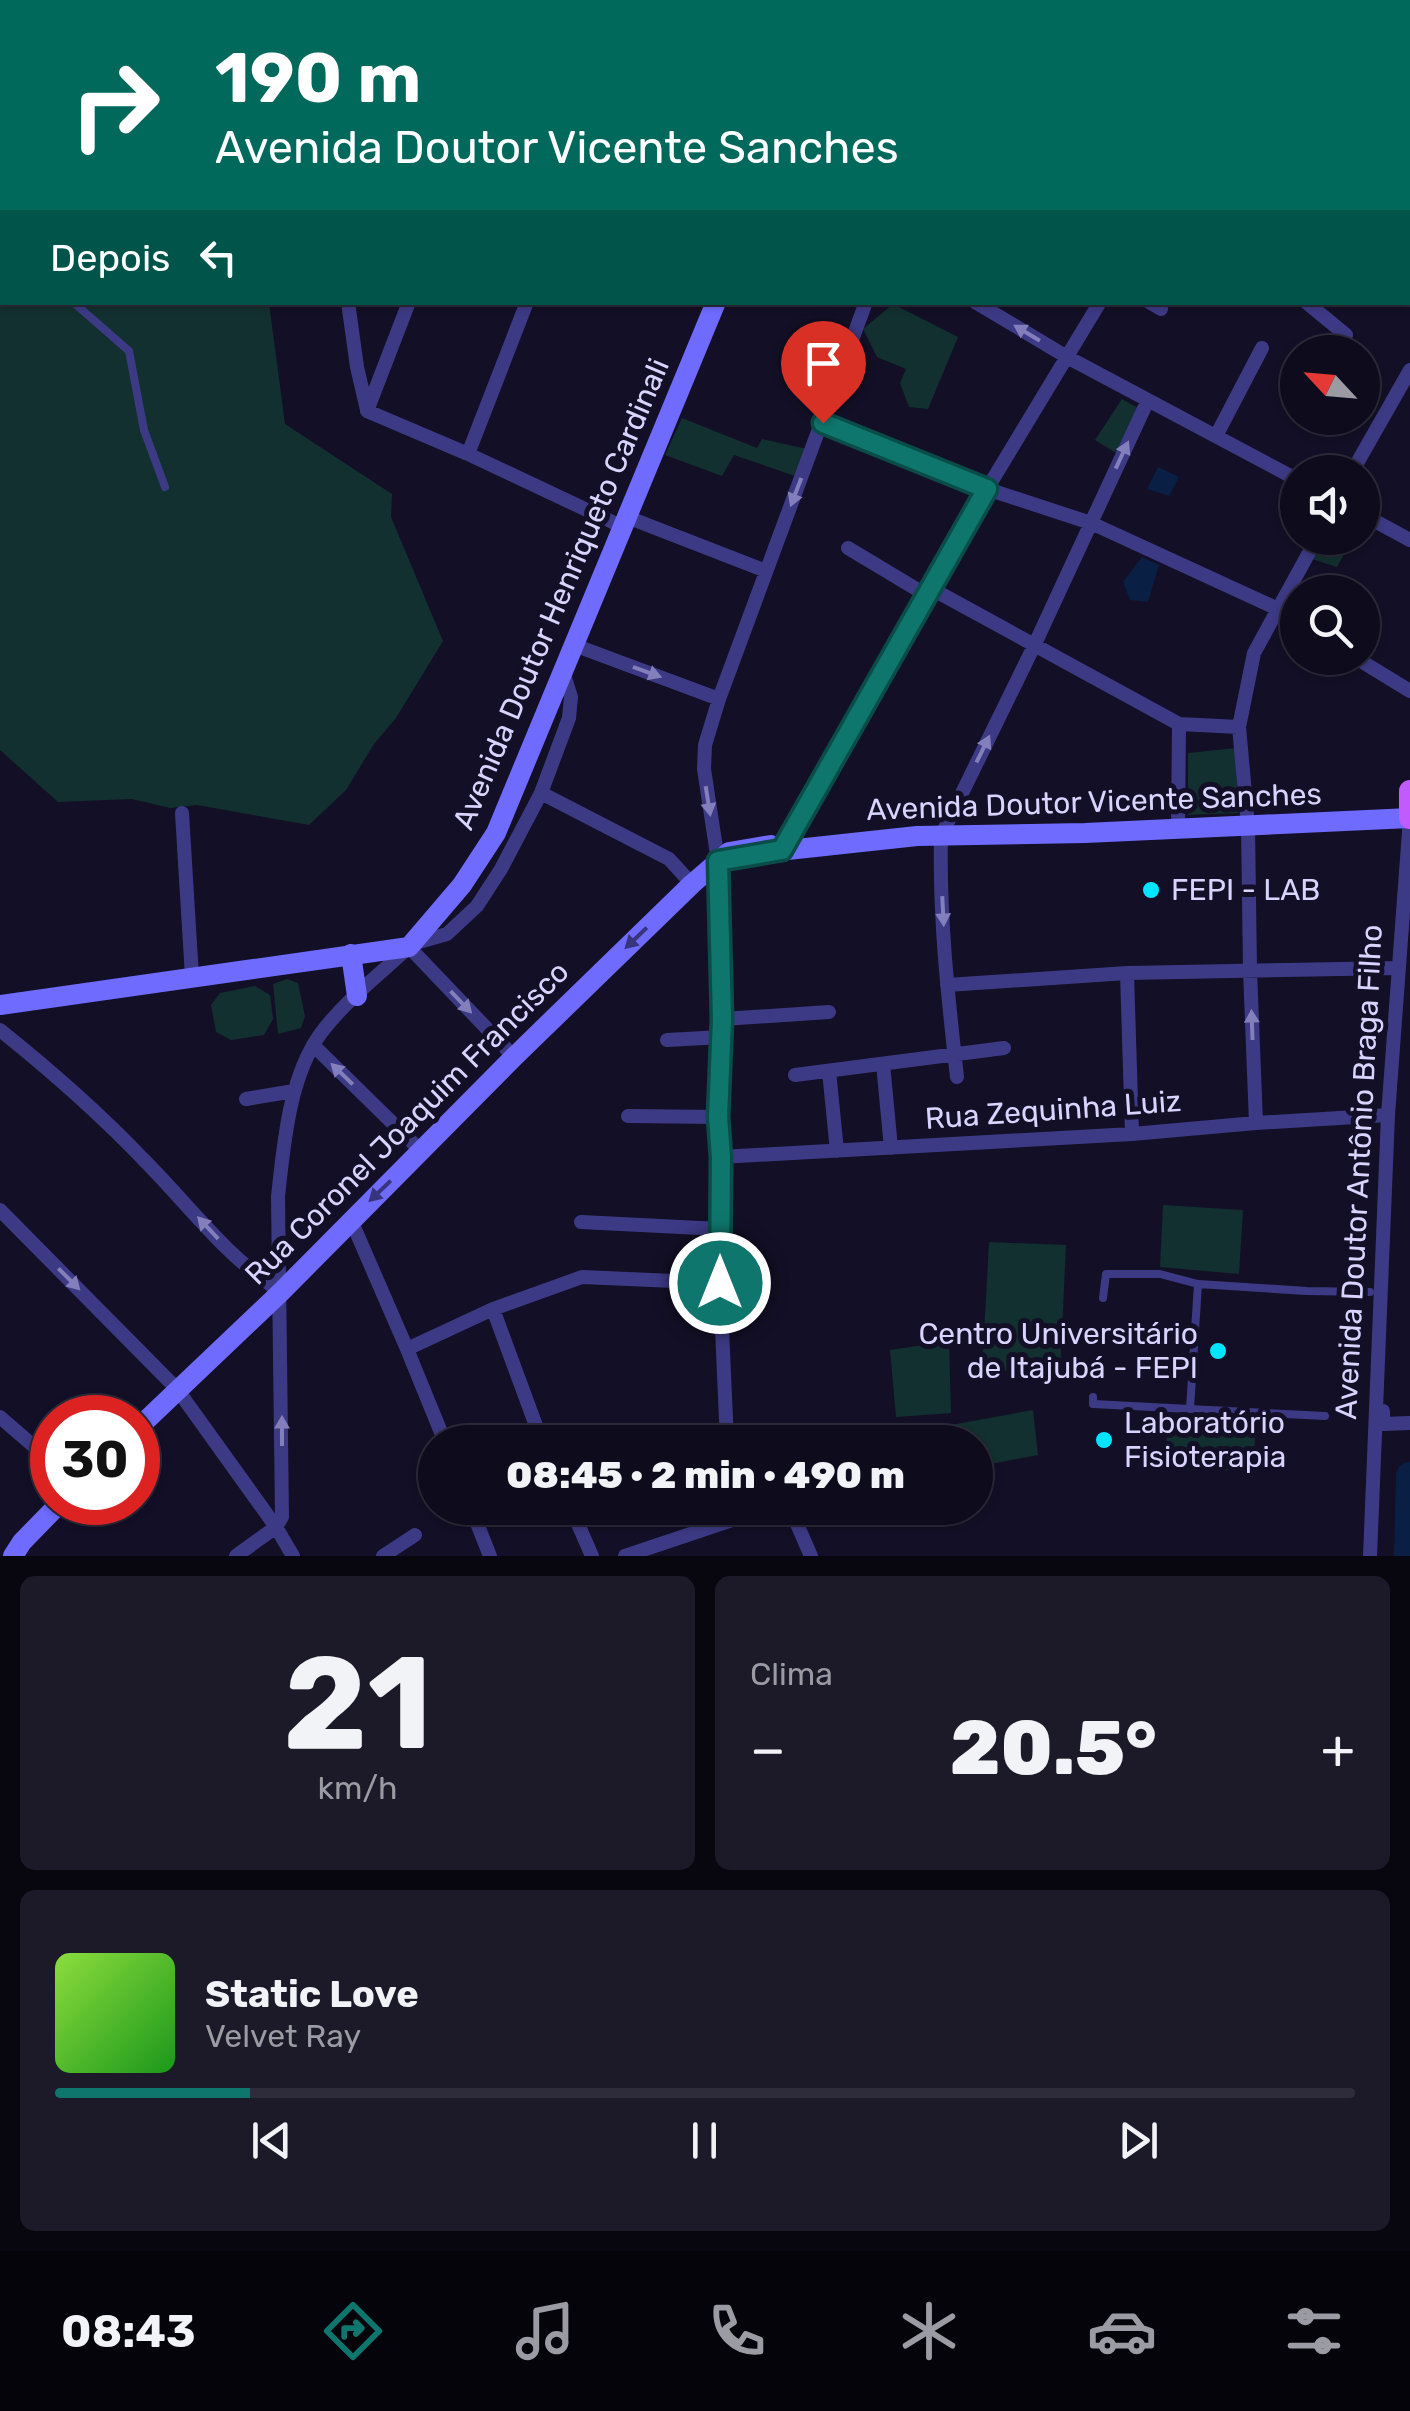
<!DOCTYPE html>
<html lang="pt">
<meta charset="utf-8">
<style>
body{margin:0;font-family:Rubik,sans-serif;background:#1c1929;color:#f1f3f6;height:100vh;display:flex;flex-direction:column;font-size:38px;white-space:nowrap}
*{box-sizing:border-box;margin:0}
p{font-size:32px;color:#9b9ba3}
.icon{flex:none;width:55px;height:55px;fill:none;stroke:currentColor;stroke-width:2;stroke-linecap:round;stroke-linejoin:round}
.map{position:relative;height:1556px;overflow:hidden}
.sheet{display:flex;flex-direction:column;gap:20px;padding:20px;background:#08060f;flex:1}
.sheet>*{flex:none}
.hud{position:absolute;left:0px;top:0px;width:1410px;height:305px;box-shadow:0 2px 8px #0004,0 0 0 2px #2e2b3b;background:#00695c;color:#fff;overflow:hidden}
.needle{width:65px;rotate:296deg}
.controls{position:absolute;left:1280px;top:335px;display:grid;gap:20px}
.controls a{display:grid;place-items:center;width:100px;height:100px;border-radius:50%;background:#0e0b1c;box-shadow:0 2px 8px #0004,0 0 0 2px #2e2b3b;font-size:50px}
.speed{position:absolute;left:30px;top:1395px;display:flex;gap:20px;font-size:50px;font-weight:700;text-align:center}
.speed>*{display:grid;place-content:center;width:130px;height:130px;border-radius:50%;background:#0e0b1c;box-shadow:0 2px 8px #0004,0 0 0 2px #2e2b3b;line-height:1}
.speed .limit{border:15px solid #d22;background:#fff;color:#111}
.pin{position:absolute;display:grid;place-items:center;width:85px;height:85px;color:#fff;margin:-102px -42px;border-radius:50% 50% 50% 0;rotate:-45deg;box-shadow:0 0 10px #0007}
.pin .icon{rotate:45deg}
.me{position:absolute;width:110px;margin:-55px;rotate:0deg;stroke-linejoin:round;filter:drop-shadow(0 0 8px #0008)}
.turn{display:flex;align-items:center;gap:35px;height:210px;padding:0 50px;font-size:45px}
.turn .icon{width:130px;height:130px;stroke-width:2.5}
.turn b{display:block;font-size:70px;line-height:85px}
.then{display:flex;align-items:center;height:95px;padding:0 50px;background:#0003;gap:20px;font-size:38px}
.big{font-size:75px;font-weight:800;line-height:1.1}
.sheet .tile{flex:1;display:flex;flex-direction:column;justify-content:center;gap:15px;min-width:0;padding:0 35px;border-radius:15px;background:#1c1929}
.sheet .dial{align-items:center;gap:0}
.dial b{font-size:130px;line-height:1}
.song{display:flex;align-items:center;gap:30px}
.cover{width:120px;height:120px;border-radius:15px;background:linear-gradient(135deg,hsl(90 70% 55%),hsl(120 70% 35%))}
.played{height:10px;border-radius:5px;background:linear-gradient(90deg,#0f766e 15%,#2e2b3b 15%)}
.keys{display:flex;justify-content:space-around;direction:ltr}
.heat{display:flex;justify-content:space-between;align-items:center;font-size:55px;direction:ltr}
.sheet .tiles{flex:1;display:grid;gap:20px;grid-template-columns:1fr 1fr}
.tile:last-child{grid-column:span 2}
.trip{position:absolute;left:418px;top:1425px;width:575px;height:100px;border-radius:50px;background:#0e0b1c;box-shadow:0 2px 8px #0004,0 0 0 2px #2e2b3b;font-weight:800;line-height:100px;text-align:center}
.tabs{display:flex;height:160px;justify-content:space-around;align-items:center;background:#06040b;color:#9b9ba3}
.tabs .icon{width:70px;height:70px}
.tabs .selected{color:#0f766e}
.tabs b{font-size:45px;color:#f1f3f6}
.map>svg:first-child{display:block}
.green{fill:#12302f}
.water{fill:#0a1f44}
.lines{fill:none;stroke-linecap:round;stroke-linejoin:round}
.river{stroke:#0a1f44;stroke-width:28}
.service{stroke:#3d3a85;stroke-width:8}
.minor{stroke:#3d3a85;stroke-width:14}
.secondary{stroke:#6f6bff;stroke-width:20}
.primary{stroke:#c25bff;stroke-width:22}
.oneway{fill:#837fbc}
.oneway2{fill:#38347d}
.route-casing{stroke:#0a4d48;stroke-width:25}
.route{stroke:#0f766e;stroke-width:18}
.poi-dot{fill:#00e5ff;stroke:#130f26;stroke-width:4}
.labels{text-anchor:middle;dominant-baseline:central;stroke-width:10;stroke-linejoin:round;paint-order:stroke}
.street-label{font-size:30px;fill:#d9d4ff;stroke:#130f26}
.poi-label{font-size:30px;fill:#d9d4ff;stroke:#130f26;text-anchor:start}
</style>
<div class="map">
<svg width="1410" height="1556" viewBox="0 0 1410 1556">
<rect width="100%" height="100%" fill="#130f26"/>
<!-- green -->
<path class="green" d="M103,0h231l-1,2h-228z
M0,167l2,2v133l267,1 16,121 107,70 -1,23 52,124 -47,77 -22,26 -28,46 -37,35 -112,-20 -27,3 -38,-9 -74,3 -58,-52z
M893,304l65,33 -30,72 -19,-2 -9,-24 6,-14 -29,-12 -14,-28z
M1122,399l16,9 -22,45 -21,-13z
M682,418l75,30 5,-9 45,10 -12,27 -61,-21 -12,21 -57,-21z
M1324,538h29l-16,29 -25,-8z
M1236,748l2,65 -50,2v-62z
M287,979l11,4 7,33 -4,12 -23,6 -5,-50z
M255,986l15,9 3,24 -9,16 -33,5 -15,-8 -5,-27 9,-12z
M1163,1205l80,5 -4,64 -79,-7z
M989,1242l77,3 -6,129 -78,-4z
M949,1341l2,72 -55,4 -6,-67z
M1033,1410l5,45 -63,12v-25h-19l-5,-17z
M1167,1419l89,3 -3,49 -87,-2z"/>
<!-- water -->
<path class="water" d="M1158,467l21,10 -10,19 -22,-7z
M1142,557l17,8 -11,37 -18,-2 -7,-18z"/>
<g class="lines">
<!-- river -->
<path class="river" d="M1408,1556l2,-80"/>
<!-- service -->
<path class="service" d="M0,234l2,1
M73,302l56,49 15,79 21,57
M1103,1298l3,-24h54l38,10 109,7 63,1
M1093,1397v7l232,12
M1190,1409l8,-125"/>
<!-- minor -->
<path class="minor" d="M416,0l4,2
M909,0l4,2
M1175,0l4,2
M1365,0l3,2
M546,2l1,-2
M671,2l1,-2
M1036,2l2,-2
M1408,42l2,3
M1408,87l2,-3
M1408,231l2,3
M348,302l9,65 10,43
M975,302l92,55 231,123
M1149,302l12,7
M1306,302l40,33
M367,411l101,43 155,73
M367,411l42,-109
M823,423l164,66 104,34 187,86 20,12
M1216,436l46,-88
M468,454l59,-152
M1352,472l58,-102
M1362,514l48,26
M627,517l139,54
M848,548l80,48
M932,589l247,135 60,3
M574,645l145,54
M1356,658l54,33
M541,793l128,66 23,25
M182,813l10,164
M1178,828l1,-104
M782,850l205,-361 113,-187
M412,944l35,-10 30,-28 24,-37 40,-76 28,-75 2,-21 -8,-25
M1127,973l5,161
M947,985l180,-12 272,-5
M723,1019l106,-7
M0,1030c50,40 99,83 143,129 46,46 82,97 138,133
M667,1040l55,-3
M313,1045l108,106
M883,1064l8,84
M829,1071l8,80
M795,1075l209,-27
M957,1077c-9,-80 -18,-161 -16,-241l93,-190 114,-246
M246,1099l48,-8
M628,1116l90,1
M1256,1123l-6,-153 -2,-144 -9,-99 15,-74 63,-115
M721,1157l411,-23 124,-11 132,-8
M0,1210l177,179 99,138 17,29
M351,1220l56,129 38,93
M581,1222l139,7
M493,1309l49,133
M407,1349l86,-40 89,-32 138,6
M1383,1411v13l27,-1
M0,1417l52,45
M727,1442l-7,-159 1,-126 -3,-40 5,-98 -5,-158 -14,-92 1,-24 14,-46 147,-397
M471,1508l19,48
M571,1508l21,48
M790,1508l21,48
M236,1556l40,-29 6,-10 -4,-321c6,-53 11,-119 43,-163 24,-32 59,-59 88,-86l105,110
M383,1556l32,-21
M625,1556l143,-48
M1370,1556l18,-441 22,-297"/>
<!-- secondary -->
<path class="secondary" d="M837,2l1,-2
M769,852l148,-16 168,-3 325,-15
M351,954l6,42
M0,1005l409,-58 53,-62 34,-52 220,-531
M138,1428l143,-136 233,-235 178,-173 37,-32 42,-7 11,5
M13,1556l9,-14 39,-40"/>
<!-- primary -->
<path class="primary" d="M1410,791v27"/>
</g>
<!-- one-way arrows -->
<defs><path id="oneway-solid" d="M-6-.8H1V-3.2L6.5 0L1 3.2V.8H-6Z" transform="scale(2.5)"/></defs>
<g class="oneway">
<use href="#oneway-solid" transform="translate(1027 333) rotate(-149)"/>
<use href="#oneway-solid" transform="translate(1122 455) rotate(-65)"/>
<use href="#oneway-solid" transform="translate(796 492) rotate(111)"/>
<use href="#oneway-solid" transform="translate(647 672) rotate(20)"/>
<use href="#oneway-solid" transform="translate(983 749) rotate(-64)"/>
<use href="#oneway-solid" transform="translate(708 801) rotate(81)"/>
<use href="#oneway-solid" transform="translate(943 911) rotate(87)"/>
<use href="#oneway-solid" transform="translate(461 1002) rotate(46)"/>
<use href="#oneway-solid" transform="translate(1252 1025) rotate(-92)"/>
<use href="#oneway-solid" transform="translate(342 1074) rotate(-136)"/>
<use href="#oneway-solid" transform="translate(208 1228) rotate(-133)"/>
<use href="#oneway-solid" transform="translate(69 1279) rotate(45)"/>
<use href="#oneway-solid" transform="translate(282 1431) rotate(-90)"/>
</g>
<g class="oneway2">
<use href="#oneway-solid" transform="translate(636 938) rotate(136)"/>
<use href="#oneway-solid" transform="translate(380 1191) rotate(136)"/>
</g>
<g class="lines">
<defs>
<path id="route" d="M720,1283l1,-126 -3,-40 4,-98 -4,-158 64,-11 205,-361 -164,-66"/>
</defs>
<!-- route casing -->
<use href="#route" class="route-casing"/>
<!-- route -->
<use href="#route" class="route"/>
</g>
<!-- markers -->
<g class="poi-dot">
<circle cx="1151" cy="890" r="10"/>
<circle cx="1218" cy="1351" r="10"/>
<circle cx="1104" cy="1440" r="10"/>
</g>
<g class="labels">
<!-- street labels -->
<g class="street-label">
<text transform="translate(561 594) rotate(-67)">Avenida Doutor Henriqueto Cardinali</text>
<text transform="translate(1094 802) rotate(-2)">Avenida Doutor Vicente Sanches</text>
<text transform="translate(1053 1110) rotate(-4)">Rua Zequinha Luiz</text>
<text transform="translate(407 1123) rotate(-45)">Rua Coronel Joaquim Francisco</text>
<text transform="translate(1359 1172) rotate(-87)">Avenida Doutor Antônio Braga Filho</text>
</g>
<!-- poi labels -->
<g class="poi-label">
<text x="1171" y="890">FEPI - LAB</text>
<text x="1198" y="1334" text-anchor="end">Centro Universitário<tspan x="1198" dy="34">de Itajubá - FEPI</tspan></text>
<text x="1124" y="1423">Laboratório<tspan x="1124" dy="34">Fisioterapia</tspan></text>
</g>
</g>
</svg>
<div class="controls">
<a><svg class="needle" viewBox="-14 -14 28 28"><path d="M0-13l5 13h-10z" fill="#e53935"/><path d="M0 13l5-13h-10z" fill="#9b9ba3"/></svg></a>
<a><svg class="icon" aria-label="sound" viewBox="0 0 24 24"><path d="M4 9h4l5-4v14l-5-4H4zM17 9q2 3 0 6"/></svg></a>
<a><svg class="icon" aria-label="search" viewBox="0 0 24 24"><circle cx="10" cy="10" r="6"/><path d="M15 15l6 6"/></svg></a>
</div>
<div class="speed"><div class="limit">30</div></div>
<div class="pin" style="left:823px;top:423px;background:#d93025"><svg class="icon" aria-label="arrive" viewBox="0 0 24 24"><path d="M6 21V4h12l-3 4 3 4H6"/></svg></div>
<svg class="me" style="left:720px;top:1283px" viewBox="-20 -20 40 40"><circle r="17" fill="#0f766e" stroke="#fff" stroke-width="3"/><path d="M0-11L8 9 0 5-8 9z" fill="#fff"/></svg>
<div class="trip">08:45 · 2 min · 490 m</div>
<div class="hud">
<div class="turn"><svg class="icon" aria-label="right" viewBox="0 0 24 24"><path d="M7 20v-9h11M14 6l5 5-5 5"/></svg><div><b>190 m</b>Avenida Doutor Vicente Sanches</div></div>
<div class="then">Depois<svg class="icon" aria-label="left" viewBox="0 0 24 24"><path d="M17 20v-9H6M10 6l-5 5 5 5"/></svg></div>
</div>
</div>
<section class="sheet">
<div class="tiles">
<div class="tile dial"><b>21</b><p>km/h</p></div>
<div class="tile"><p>Clima</p>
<div class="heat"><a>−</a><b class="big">20.5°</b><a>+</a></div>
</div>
<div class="tile">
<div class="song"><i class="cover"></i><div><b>Static Love</b><p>Velvet Ray</p></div></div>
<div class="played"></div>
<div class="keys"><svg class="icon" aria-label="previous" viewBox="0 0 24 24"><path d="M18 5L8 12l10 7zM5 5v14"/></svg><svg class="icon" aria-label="pause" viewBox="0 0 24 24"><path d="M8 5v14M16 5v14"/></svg><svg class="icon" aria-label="next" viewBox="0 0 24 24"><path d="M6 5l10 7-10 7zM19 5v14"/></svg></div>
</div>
</div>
</section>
<nav class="tabs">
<b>08:43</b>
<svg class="icon selected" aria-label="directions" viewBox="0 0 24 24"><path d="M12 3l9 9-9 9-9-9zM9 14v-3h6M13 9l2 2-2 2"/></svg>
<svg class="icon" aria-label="music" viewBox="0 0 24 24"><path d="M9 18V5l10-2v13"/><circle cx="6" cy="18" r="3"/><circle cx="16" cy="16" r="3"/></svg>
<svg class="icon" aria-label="phone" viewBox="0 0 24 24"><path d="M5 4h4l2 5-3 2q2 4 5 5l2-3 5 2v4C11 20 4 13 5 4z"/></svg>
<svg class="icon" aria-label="climate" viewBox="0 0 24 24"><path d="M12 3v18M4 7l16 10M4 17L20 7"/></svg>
<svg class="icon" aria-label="car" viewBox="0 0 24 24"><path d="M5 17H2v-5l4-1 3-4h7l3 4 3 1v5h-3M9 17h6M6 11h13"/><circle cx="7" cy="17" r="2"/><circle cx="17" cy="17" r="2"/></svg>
<svg class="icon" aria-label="filters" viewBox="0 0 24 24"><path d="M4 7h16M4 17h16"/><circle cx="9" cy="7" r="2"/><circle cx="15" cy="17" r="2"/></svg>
</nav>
